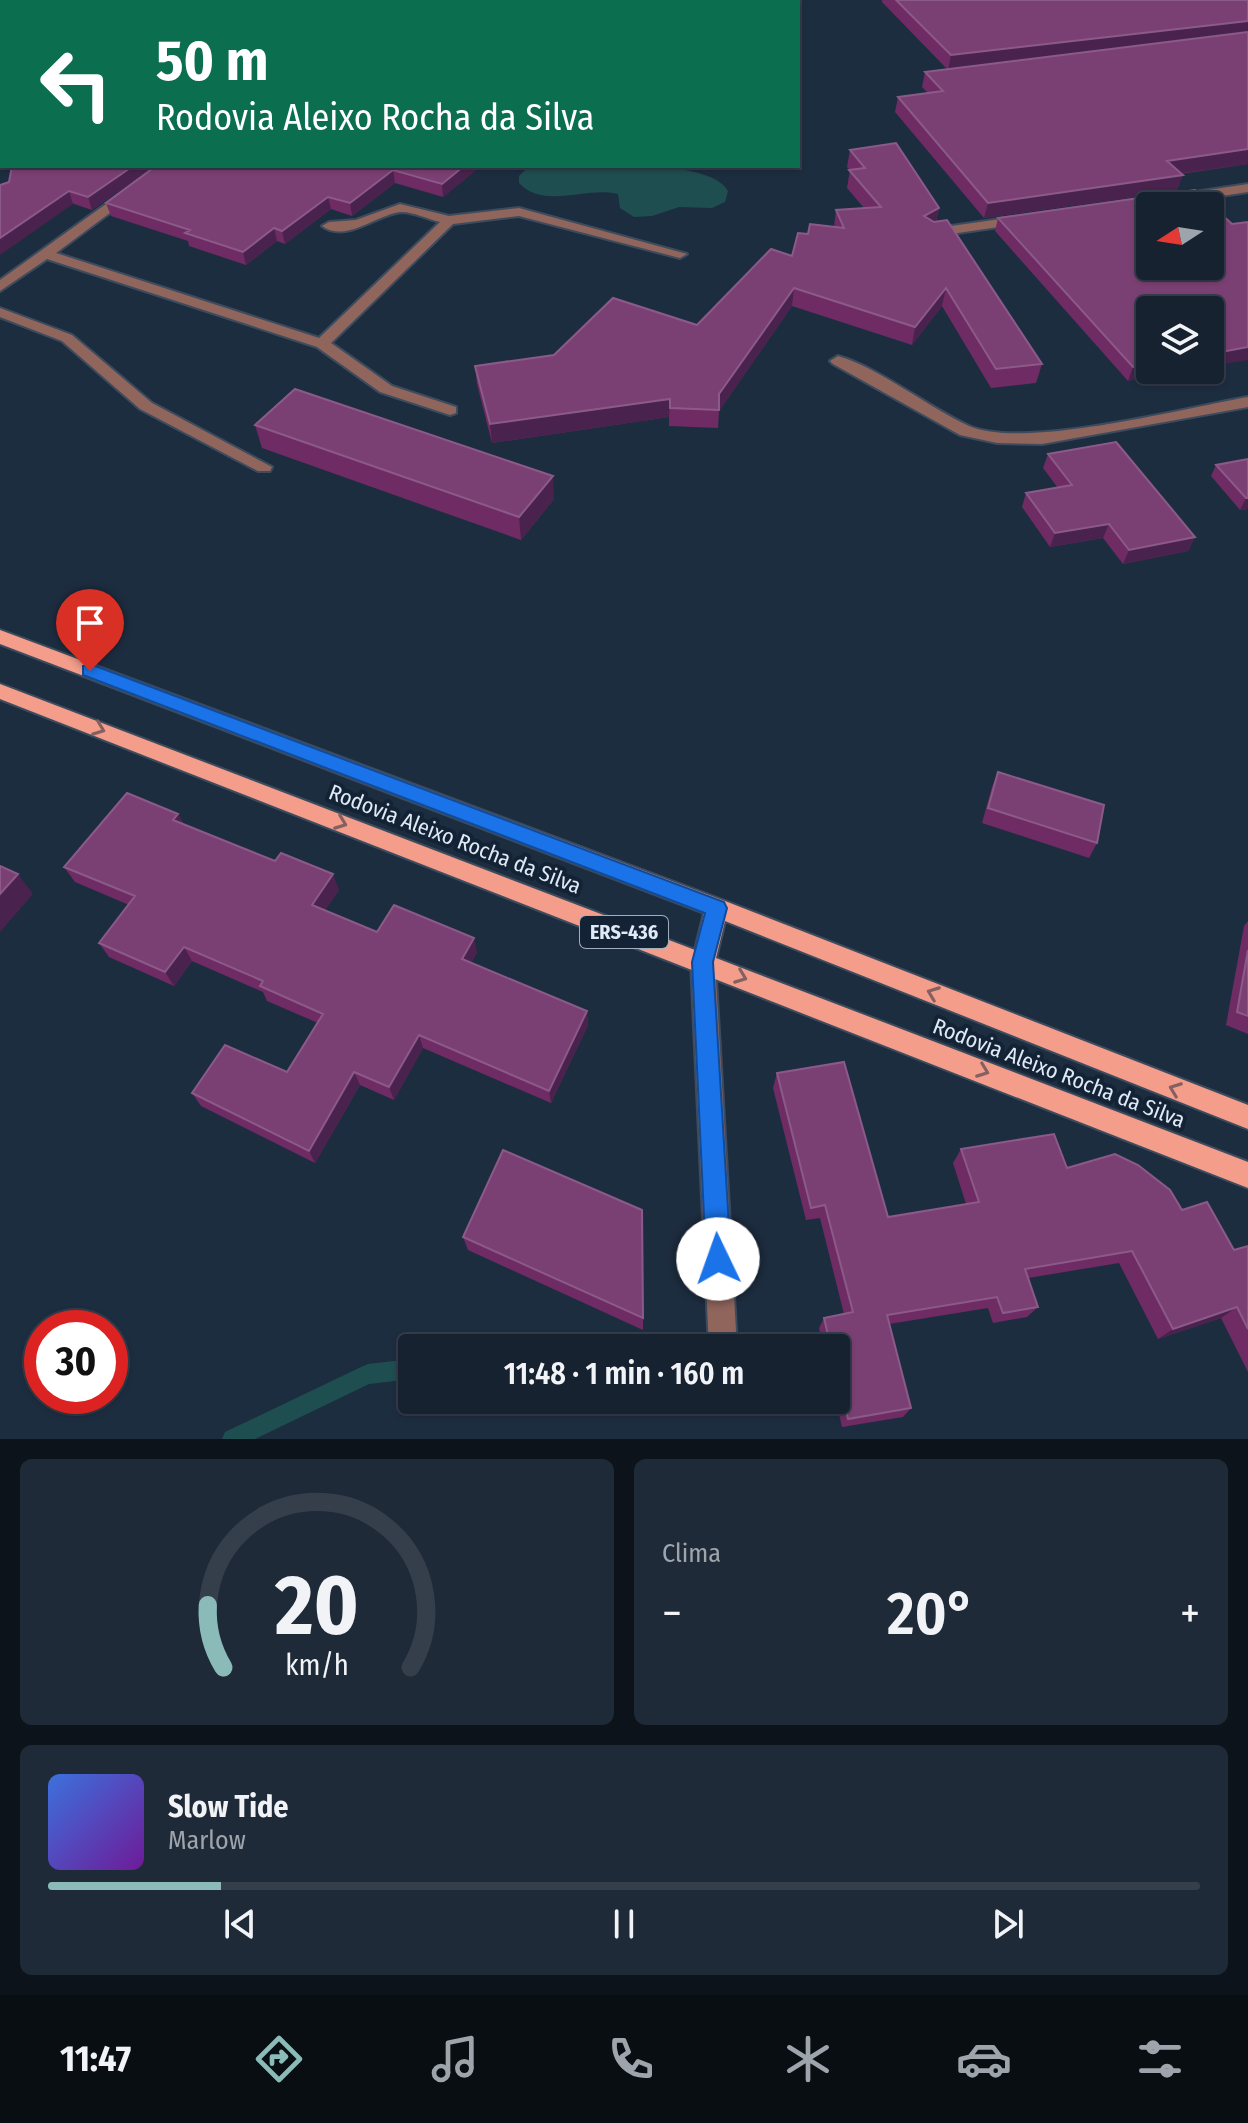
<!DOCTYPE html>
<html lang="pt">
<meta charset="utf-8">
<style>
body{margin:0;font-family:"Fira Sans Condensed",sans-serif;background:#1f2a38;color:#f1f3f6;height:100vh;display:flex;flex-direction:column;font-size:30px;white-space:nowrap}
*{box-sizing:border-box;margin:0}
p{font-size:26px;color:#9ea4ab}
.icon{flex:none;width:44px;height:44px;fill:none;stroke:currentColor;stroke-width:2;stroke-linecap:round;stroke-linejoin:round}
.map{position:relative;height:1439px;overflow:hidden}
.side{display:flex;flex-direction:column;gap:20px;padding:20px;background:#0c131a;flex:1}
.side>*{flex:none}
.guide{position:absolute;left:0px;top:0px;width:800px;height:168px;box-shadow:0 2px 6px #0004,0 0 0 2px #353f4c;background:#0b6e4f;color:#fff;overflow:hidden}
.needle{width:52px;rotate:258deg}
.buttons{position:absolute;left:1136px;top:192px;display:grid;gap:16px}
.buttons a{display:grid;place-items:center;width:88px;height:88px;border-radius:8px;background:#162230;box-shadow:0 2px 6px #0004,0 0 0 2px #353f4c;font-size:40px}
.speed{position:absolute;left:24px;top:1310px;display:flex;gap:16px;font-size:40px;font-weight:700;text-align:center}
.speed>*{display:grid;place-content:center;width:104px;height:104px;border-radius:50%;background:#162230;box-shadow:0 2px 6px #0004,0 0 0 2px #353f4c;line-height:1}
.speed .limit{border:12px solid #d22;background:#fff;color:#111}
.pin{position:absolute;display:grid;place-items:center;width:68px;height:68px;color:#fff;margin:-82px -34px;border-radius:50% 50% 50% 0;rotate:-45deg;box-shadow:0 0 8px #0007}
.pin .icon{rotate:45deg}
.me{position:absolute;width:88px;margin:-44px;rotate:357deg;stroke-linejoin:round;filter:drop-shadow(0 0 6px #0008)}
.turn{display:flex;align-items:center;gap:28px;height:168px;padding:0 24px;font-size:36px}
.turn .icon{width:104px;height:104px;stroke-width:2.5}
.turn b{display:block;font-size:56px;line-height:68px}
.big{font-size:60px;font-weight:600;line-height:1.1}
.side .card{flex:1;display:flex;flex-direction:column;justify-content:center;gap:12px;min-width:0;padding:0 28px;border-radius:12px;background:#1f2a38}
.side .dial{align-items:center;gap:0}
.dial svg{height:208px;overflow:visible;fill:none;stroke:#353f4c;stroke-width:7;stroke-linecap:round;text-anchor:middle}
.dial text{fill:#f1f3f6;stroke:none}
.song{display:flex;align-items:center;gap:24px}
.cover{width:96px;height:96px;border-radius:12px;background:linear-gradient(135deg,hsl(220 70% 55%),hsl(280 70% 35%))}
.played{height:8px;border-radius:4px;background:linear-gradient(90deg,#8bbbb9 15%,#353f4c 15%)}
.keys{display:flex;justify-content:space-around;direction:ltr}
.heat{display:flex;justify-content:space-between;align-items:center;font-size:44px;direction:ltr}
.side .tiles{flex:1;display:grid;gap:20px;grid-template-columns:1fr 1fr}
.card:last-child{grid-column:span 2}
.trip{position:absolute;left:398px;top:1334px;width:452px;height:80px;border-radius:8px;background:#162230;box-shadow:0 2px 6px #0004,0 0 0 2px #353f4c;font-weight:600;line-height:80px;text-align:center}
.menu{display:flex;height:128px;justify-content:space-around;align-items:center;background:#090e13;color:#9ea4ab}
.menu .icon{width:56px;height:56px}
.menu .on{color:#8bbbb9}
.menu b{font-size:36px;color:#f1f3f6}
.map>svg:first-child{display:block}
.water{fill:#1f4e50}
.lines{fill:none;stroke-linecap:round;stroke-linejoin:round}
.stream{fill:#1f4e50;fill-rule:evenodd}
.minor-casing{stroke:#3c4b5d;stroke-width:4}
.major-casing{stroke:#3c4b5d;stroke-width:4}
.minor{fill:#90655c;fill-rule:evenodd}
.major{fill:#f49d8b;fill-rule:evenodd}
.wall{fill:#6f2b63}
.shaded-wall{fill:#49234e}
.building{fill:#7b4073;stroke:#8b5a88;stroke-width:2;fill-rule:evenodd}
.oneway{stroke:#846060}
.route{fill:#1a73e8;stroke:#114b97;stroke-width:2}
.labels{text-anchor:middle;dominant-baseline:central;stroke-width:8;stroke-linejoin:round;paint-order:stroke}
.shield{fill:#132335;stroke:#a2aebd;stroke-width:2}
.shield-label{font-size:20px;font-weight:bold;fill:#e0eaf7}
.street-label{font-size:22px;fill:#e0eaf7;stroke:#132335}
</style>
<div class="map">
<svg width="1248" height="1439" viewBox="0 0 1248 1439">
<rect width="100%" height="100%" fill="#1d2d40"/>
<!-- water -->
<path class="water" d="M529,166c39,0 180,-11 199,25l-3,11 -13,6 -33,-1 -27,9 -18,1 -14,-9 -2,-14c-31,-8 -74,16 -99,-11v-7z"/>
<g class="lines">
<!-- stream -->
<path class="stream" d="M412,1359v20l-43,5 -114,55h-33l3,-7 136,-65 7,-3z"/>
<defs>
<path id="minor" d="M159,166h14l-117,87 263,85 121,-116c-12,-3 -27,-10 -38,-10 -24,1 -56,32 -80,14l7,-4 27,-2 44,-16 49,12 70,-8 168,46 -7,4 -161,-42 -66,8 -122,119 61,43 64,21v6l-6,2 -70,-23 -63,-45 -270,-88 -47,32v-11z
M1248,184v8l-73,11 -7,-4 7,-4z
M1021,216l5,1v6l-96,14 -7,-4 7,-4z
M0,308l72,27 80,68 120,64 -2,4h-12l-118,-62 -78,-68 -62,-24z
M838,356c40,11 91,52 131,70 54,24 216,-18 279,-29v10l-206,37 -45,-1 -37,-8 -127,-71 -3,-3z
M703,952l8,3 4,7 22,386h-28l-18,-386 4,-7z"/>
<path id="major" d="M0,630l725,271 523,204v24l-523,-208 -9,37 532,204v26l-1248,-489v-15l695,266 9,-37 -704,-269z"/>
</defs>
<!-- minor casing -->
<use href="#minor" class="minor-casing"/>
<!-- major casing -->
<use href="#major" class="major-casing"/>
<!-- minor -->
<use href="#minor" class="minor"/>
<!-- major -->
<use href="#major" class="major"/>
</g>
<!-- wall -->
<path class="wall" d="M882,0h366v164l-67,10 -4,17 -193,27 -89,-106 3,-15 30,-4 -6,-6 3,-15 22,-3 -65,-67z
M850,150l89,58 -3,14 106,142 -6,19 -45,5 -49,-82 -30,39 -120,-39 -73,105 -1,17 -49,-2v-9l-177,26 -15,-59 -2,-18 79,-11 143,-30 95,-69 16,-22 26,-7 2,-17 28,-2 -17,-20 3,-18 -3,-3z
M155,166l-63,44 -83,-28z
M156,166h325l-38,31 -48,-14 -43,33 -21,-7 -46,35 -8,-3 -31,24 -57,-19 -1,-5 -77,-25 -5,-13z
M998,218l152,152 -22,11 -133,-150z
M255,425l299,74 -33,41 -259,-92z
M1048,454l147,83 -7,14 -65,13 -20,-26 -53,9 -28,-40 4,-14 32,-5 -15,-20z
M1248,459v50l-8,1 -29,-34 5,-11z
M998,772l99,71 -8,15 -107,-35 10,-36z
M178,814l6,11 155,65 -14,20 52,22 100,20 -6,11 116,48 1,14 -37,78 -128,-55 -29,52 -34,-15 -45,78 -114,-57 -9,-13 95,-21 31,-49 -51,-22 -4,-9 -71,-31 -18,25 -65,-29 -10,-14 30,-38 -54,-23 -11,-15z
M1248,921v113l-22,-9 18,-99z
M777,1073l111,144 78,-13 -13,-41 8,-14 106,19 115,42 52,40 14,-4v126l-27,-54 -63,21 -39,-76 -91,15 10,29 -11,10 -34,6 -5,-15 -99,16 22,84 -8,9 -61,10 -6,-27v-52h-13l-4,-20 5,-10 20,-4 -24,-96 -14,2 -33,-132z
M463,1237l180,81v12l-175,-80z"/>
<!-- shaded-wall -->
<path class="shaded-wall" d="M673,0h12v2h-15z
M1248,21v14l-300,35 3,-15z
M1248,149v15l-86,12 5,-15z
M133,166h22l-63,44 -4,-13z
M464,166h17l-38,31 -1,-13z
M393,170l2,13 -43,33 -2,-13z
M1183,175l-6,16 -193,27 4,-15z
M69,191l4,13 -73,51v-17z
M328,197l3,12 -46,35 -3,-13z
M939,208l-4,17 -11,-9z
M274,228l3,13 -31,24 -3,-13z
M794,288l-2,18 -73,105v-17z
M946,288l-4,18 -30,39 3,-18z
M1248,347v13l-38,6v-12z
M1150,364v6h39l-61,11 5,-14z
M670,399l-1,18 -177,26 -2,-19z
M553,476l1,23 -33,41 -2,-23z
M1246,498h2v11l-8,1z
M1109,524l-6,14 -53,9 5,-14z
M1195,537l-7,14 -65,13 6,-14z
M178,814l8,16 -13,-10z
M18,874l15,20 -33,38v-38z
M333,874l6,16 -21,30 -6,-15z
M474,938l3,14 -12,22 -3,-15z
M184,947l8,14 -18,25 -9,-14z
M587,1011l1,14 -37,78 -2,-12z
M419,1035l4,13 -29,52 -5,-13z
M354,1072l6,13 -45,78 -6,-12z
M1237,1307l-16,11 -63,21 15,-10z"/>
<!-- building -->
<path class="building" d="M51,0h622l-3,2h-619z
M896,0h352v21l-297,34z
M1248,32v117l-81,12 16,14 -195,28 -90,-106 45,-6 -18,-19z
M896,143l43,65 -15,8 10,6 13,-2 95,144 -46,5 -50,-81 -31,39 -121,-39 -75,106v16l-49,-2v-9l-180,25 -15,-58 79,-11 59,-57 84,27 74,-76 21,7 6,-23 10,1 2,-10 34,4 -8,-18 45,-3 -32,-37 16,-2 -15,-18z
M12,166h121l-45,31 -19,-6 -69,47v-53l9,-3z
M156,166h308l-22,18 -49,-14 -43,33 -22,-6 -46,34 -8,-3 -31,24 -58,-19 5,-3 -84,-27z
M1195,190l37,34 16,-2v125l-38,7v-44h-60v54l-17,3 -135,-149zM1150,206h60v60h-60z
M295,389l258,87 -34,41 -264,-92z
M1116,442l79,95 -66,13 -20,-26 -54,9 -29,-40 46,-8 -24,-31z
M1248,459v39h-2l-30,-33z
M998,772l106,33 -7,38 -109,-35z
M127,793l51,21 -5,6 102,41 6,-8 52,21 -21,31 65,27 17,-27 80,33 -12,21 125,52 -38,80 -130,-56 -30,52 -35,-15 -45,79 -117,-58 33,-48 62,27 36,-58 -63,-28 3,-5 -79,-34 -19,25 -66,-29 36,-47 -71,-29z
M0,866l18,8 -18,20z
M1248,950v66l-11,-4z
M844,1062l44,155 91,-15 -18,-53 93,-15 13,34 48,-14 23,11 32,25 12,20 25,-8 27,48 14,-4v83l-11,-22 -64,22 -41,-78 -107,18 13,38 -35,6 -6,-16 -110,18 24,93 -63,11 -12,-51v-20h-5l-7,-30 29,-6 -28,-107 -14,3 -34,-135z
M503,1150l139,60 1,108 -180,-81z"/>
<!-- one-way arrows -->
<defs><path id="oneway-chevron" d="M-2-3.5L2.5 0L-2 3.5" fill="none" stroke-width="1.6" stroke-linecap="round" stroke-linejoin="round" transform="scale(2)"/></defs>
<g class="oneway">
<use href="#oneway-chevron" transform="translate(99 729) rotate(21)"/>
<use href="#oneway-chevron" transform="translate(341 823) rotate(21)"/>
<use href="#oneway-chevron" transform="translate(741 977) rotate(21)"/>
<use href="#oneway-chevron" transform="translate(933 993) rotate(-159)"/>
<use href="#oneway-chevron" transform="translate(983 1071) rotate(21)"/>
<use href="#oneway-chevron" transform="translate(1175 1089) rotate(-159)"/>
</g>
<!-- route -->
<path class="route" d="M90,664l634,238 3,6 -14,54 18,297 -4,9 -9,3 -8,-3 -4,-9 -14,-297 13,-49 -622,-238v-9z"/>
<g class="labels">
<!-- shield labels -->
<rect class="shield" x="580" y="916" width="88" height="32" rx="6"/>
<g class="shield-label">
<text x="624" y="932">ERS-436</text>
</g>
<!-- street labels -->
<g class="street-label">
<text transform="translate(455 839) rotate(21)">Rodovia Aleixo Rocha da Silva</text>
<text transform="translate(1059 1073) rotate(21)">Rodovia Aleixo Rocha da Silva</text>
</g>
</g>
</svg>
<div class="buttons">
<a><svg class="needle" viewBox="-14 -14 28 28"><path d="M0-13l5 13h-10z" fill="#e53935"/><path d="M0 13l5-13h-10z" fill="#9ea4ab"/></svg></a>
<a><svg class="icon" aria-label="layers" viewBox="0 0 24 24"><path d="M12 4l9 5-9 5-9-5zM3 14l9 5 9-5"/></svg></a>
</div>
<div class="speed"><div class="limit">30</div></div>
<div class="pin" style="left:90px;top:671px;background:#d93025"><svg class="icon" aria-label="arrive" viewBox="0 0 24 24"><path d="M6 21V4h12l-3 4 3 4H6"/></svg></div>
<svg class="me" style="left:718px;top:1259px" viewBox="-20 -20 40 40"><circle r="19" fill="#fff"/><path d="M0-13L10 11 0 6-10 11z" fill="#1a73e8"/></svg>
<div class="trip">11:48 · 1 min · 160 m</div>
<div class="guide">
<div class="turn"><svg class="icon" aria-label="left" viewBox="0 0 24 24"><path d="M17 20v-9H6M10 6l-5 5 5 5"/></svg><div><b>50 m</b>Rodovia Aleixo Rocha da Silva</div></div>
</div>
</div>
<section class="side">
<div class="tiles">
<div class="card dial"><svg viewBox="0 0 100 80">
<path d="M14 69A42 42 0 1 1 86 69"/>
<path d="M14 69A42 42 0 0 1 8 45" stroke="#8bbbb9"/>
<text x="50" y="56" font-size="32" font-weight="700">20</text>
<text x="50" y="72" font-size="11">km/h</text>
</svg></div>
<div class="card"><p>Clima</p>
<div class="heat"><a>−</a><b class="big">20°</b><a>+</a></div>
</div>
<div class="card">
<div class="song"><i class="cover"></i><div><b>Slow Tide</b><p>Marlow</p></div></div>
<div class="played"></div>
<div class="keys"><svg class="icon" aria-label="previous" viewBox="0 0 24 24"><path d="M18 5L8 12l10 7zM5 5v14"/></svg><svg class="icon" aria-label="pause" viewBox="0 0 24 24"><path d="M8 5v14M16 5v14"/></svg><svg class="icon" aria-label="next" viewBox="0 0 24 24"><path d="M6 5l10 7-10 7zM19 5v14"/></svg></div>
</div>
</div>
</section>
<nav class="menu">
<b>11:47</b>
<svg class="icon on" aria-label="directions" viewBox="0 0 24 24"><path d="M12 3l9 9-9 9-9-9zM9 14v-3h6M13 9l2 2-2 2"/></svg>
<svg class="icon" aria-label="music" viewBox="0 0 24 24"><path d="M9 18V5l10-2v13"/><circle cx="6" cy="18" r="3"/><circle cx="16" cy="16" r="3"/></svg>
<svg class="icon" aria-label="phone" viewBox="0 0 24 24"><path d="M5 4h4l2 5-3 2q2 4 5 5l2-3 5 2v4C11 20 4 13 5 4z"/></svg>
<svg class="icon" aria-label="climate" viewBox="0 0 24 24"><path d="M12 3v18M4 7l16 10M4 17L20 7"/></svg>
<svg class="icon" aria-label="car" viewBox="0 0 24 24"><path d="M5 17H2v-5l4-1 3-4h7l3 4 3 1v5h-3M9 17h6M6 11h13"/><circle cx="7" cy="17" r="2"/><circle cx="17" cy="17" r="2"/></svg>
<svg class="icon" aria-label="filters" viewBox="0 0 24 24"><path d="M4 7h16M4 17h16"/><circle cx="9" cy="7" r="2"/><circle cx="15" cy="17" r="2"/></svg>
</nav>
